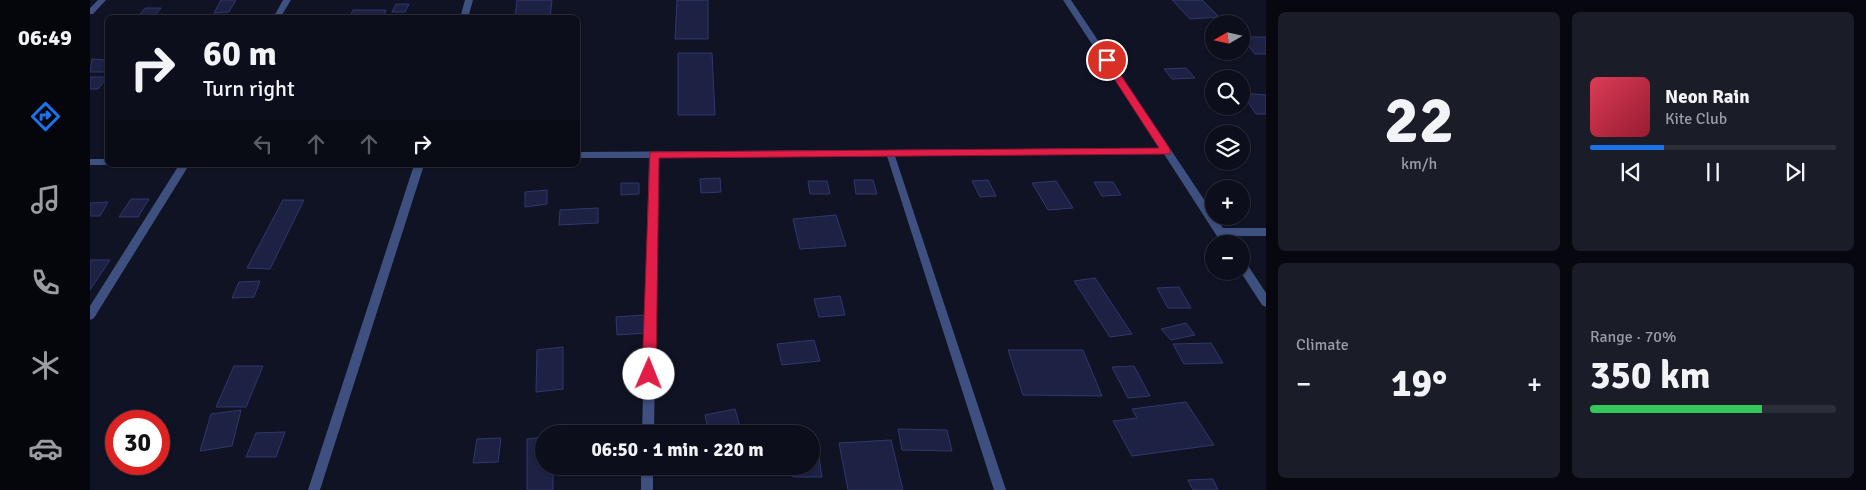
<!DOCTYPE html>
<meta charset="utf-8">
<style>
body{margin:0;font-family:Signika,sans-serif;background:#1a1c28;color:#f1f3f6;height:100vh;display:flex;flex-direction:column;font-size:19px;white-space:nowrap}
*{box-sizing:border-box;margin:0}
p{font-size:16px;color:#9a9ca3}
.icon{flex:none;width:28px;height:28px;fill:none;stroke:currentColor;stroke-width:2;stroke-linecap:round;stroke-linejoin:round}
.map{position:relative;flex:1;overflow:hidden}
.drawer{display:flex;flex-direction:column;gap:12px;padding:12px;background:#07080f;width:600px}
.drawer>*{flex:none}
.hud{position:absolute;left:15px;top:15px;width:475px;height:152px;border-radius:8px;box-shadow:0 1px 4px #0004,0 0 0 1px #2c2e3a;background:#0c0e1b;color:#f1f3f6;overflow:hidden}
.needle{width:32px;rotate:261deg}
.buttons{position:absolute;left:1115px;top:15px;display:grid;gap:10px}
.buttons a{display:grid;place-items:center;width:45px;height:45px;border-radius:50%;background:#0c0e1b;box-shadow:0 1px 4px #0004,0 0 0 1px #2c2e3a;font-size:25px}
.speed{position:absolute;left:15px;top:410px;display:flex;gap:10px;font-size:25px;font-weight:700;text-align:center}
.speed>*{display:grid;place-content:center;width:65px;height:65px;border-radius:50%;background:#0c0e1b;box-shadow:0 1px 4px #0004,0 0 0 1px #2c2e3a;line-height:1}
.speed .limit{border:8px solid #d22;background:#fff;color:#111}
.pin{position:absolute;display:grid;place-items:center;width:42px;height:42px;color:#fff;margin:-21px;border:2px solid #fff;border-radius:50%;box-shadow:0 1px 5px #0007}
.me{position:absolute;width:55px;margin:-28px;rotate:1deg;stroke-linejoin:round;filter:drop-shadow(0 0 4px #0008)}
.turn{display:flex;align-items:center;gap:18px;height:105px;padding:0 15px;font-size:22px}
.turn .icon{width:65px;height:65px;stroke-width:2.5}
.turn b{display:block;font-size:35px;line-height:42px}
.lanes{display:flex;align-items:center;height:48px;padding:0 15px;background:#0003;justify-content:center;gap:25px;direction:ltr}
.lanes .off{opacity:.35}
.big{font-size:38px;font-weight:700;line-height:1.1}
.drawer .tile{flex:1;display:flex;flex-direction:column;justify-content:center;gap:8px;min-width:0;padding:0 18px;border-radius:8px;background:#1a1c28}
.drawer .dial{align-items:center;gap:0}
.dial b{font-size:65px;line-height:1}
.song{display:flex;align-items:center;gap:15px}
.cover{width:60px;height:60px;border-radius:8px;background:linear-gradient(135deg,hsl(350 70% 55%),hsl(350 70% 35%))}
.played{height:5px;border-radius:2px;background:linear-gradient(90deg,#1a73e8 30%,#2c2e3a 30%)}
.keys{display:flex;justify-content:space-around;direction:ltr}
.heat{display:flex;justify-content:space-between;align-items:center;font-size:28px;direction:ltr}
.charge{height:8px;border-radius:4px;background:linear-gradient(90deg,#34c759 70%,#2c2e3a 0)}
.drawer .tiles{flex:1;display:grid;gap:12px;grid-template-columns:repeat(2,1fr)}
.trip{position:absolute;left:445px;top:425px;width:285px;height:50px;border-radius:25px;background:#0c0e1b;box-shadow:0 1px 4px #0004,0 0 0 1px #2c2e3a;font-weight:700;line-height:50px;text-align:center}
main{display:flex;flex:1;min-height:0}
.tab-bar{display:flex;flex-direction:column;width:90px;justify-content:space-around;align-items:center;background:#05060b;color:#9a9ca3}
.tab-bar .icon{width:35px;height:35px}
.tab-bar .selected{color:#1a73e8}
.tab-bar b{font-size:22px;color:#f1f3f6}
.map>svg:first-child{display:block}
.building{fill:#1d2143;stroke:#31376d}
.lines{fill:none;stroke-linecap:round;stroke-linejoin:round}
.street{fill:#3e507f;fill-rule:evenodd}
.route{fill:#e11d48;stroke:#92132f}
</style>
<main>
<nav class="tab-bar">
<b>06:49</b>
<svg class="icon selected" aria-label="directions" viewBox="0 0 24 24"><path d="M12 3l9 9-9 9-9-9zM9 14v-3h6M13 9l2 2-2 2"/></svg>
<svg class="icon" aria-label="music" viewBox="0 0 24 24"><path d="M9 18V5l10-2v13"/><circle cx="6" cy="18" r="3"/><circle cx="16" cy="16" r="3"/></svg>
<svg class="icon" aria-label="phone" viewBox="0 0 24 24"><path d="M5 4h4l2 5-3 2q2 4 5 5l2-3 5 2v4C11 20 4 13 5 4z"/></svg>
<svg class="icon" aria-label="climate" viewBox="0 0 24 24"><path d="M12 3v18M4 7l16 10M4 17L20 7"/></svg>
<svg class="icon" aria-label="car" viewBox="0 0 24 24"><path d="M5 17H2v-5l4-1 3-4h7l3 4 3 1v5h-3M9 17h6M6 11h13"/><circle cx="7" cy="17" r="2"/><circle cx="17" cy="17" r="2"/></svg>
</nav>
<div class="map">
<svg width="1176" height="490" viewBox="0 0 1176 490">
<rect width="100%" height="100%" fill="#101324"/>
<!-- building -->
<path class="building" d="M131,0h15l-7,12 -15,1z
M427,0h35l-2,18h-35z
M587,0h31v39h-33z
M1082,0h30l17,17 -29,2z
M306,4h13l-4,8h-13z
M55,8h16l-8,10h-16z
M263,10h33l-3,8h-34z
M1151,37h25v17h-11z
M588,53h34l3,62h-37z
M2,59l16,1v12h-18z
M1096,68l9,10 -23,1 -8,-10z
M0,77h17l-9,12h-8z
M1152,93l24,2v19h-10z
M630,178l1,14 -20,1 -1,-14z
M764,180h19l4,14h-21z
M898,180l8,16 -16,1 -8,-16z
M718,181h19l3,13h-20z
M966,181l17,27 -25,2 -16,-27z
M1004,182h19l8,13 -19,1z
M531,183h18v11l-18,1z
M457,190v14l-22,3v-15z
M41,199h18l-11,18h-19z
M193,200h21l-34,69 -23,-1z
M18,202l-8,14h-10v-13z
M508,208v15l-39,2 1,-15z
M746,215l10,31 -46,3 -7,-30z
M0,260h20l-20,30z
M1005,278l37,56 -22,3 -36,-56z
M170,281l-6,16 -22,1 7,-16z
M1089,287l12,21h-23l-11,-20z
M750,296l5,19 -26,2 -5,-18z
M555,315l1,18 -29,2 -1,-18z
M1096,323l9,12 -24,5 -10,-11z
M724,340l6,21 -38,4 -5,-21z
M1121,343l12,20 -39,1 -11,-20z
M473,347v42l-27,3 1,-42z
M918,350h75l19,46 -79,-1z
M144,366h29l-17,41h-30z
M1044,366l16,30 -22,2 -16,-31z
M1096,402l28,43 -82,11 -19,-35 24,-3 -5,-9z
M645,409l7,25h-33l-4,-19z
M151,410l-9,36 -32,5 11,-37z
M808,429l49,1 5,21 -50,-1z
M195,432l-9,25h-30l10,-24z
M454,437v29h9v24h-26v-51z
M411,438l-3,24 -25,1 4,-24z
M801,440l12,50h-55l-9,-47z
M721,445h6l5,32h-29l-1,-11h19z
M1123,479l5,11h-25l-5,-10z"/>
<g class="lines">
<!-- street -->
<path class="street" d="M8,0h8l-13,14h-3v-6z
M193,0h8l-11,18h-7z
M375,0h8l-5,18h-8z
M973,0h8l152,228h43v8h-38l5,8h-11l-58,-90 -269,2 111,334h-12l-107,-334 -229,2 -4,276h-12l7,-276h-71v-6l582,-4z
M0,159h18v6h1h-19z
M89,165h10l-95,153 -4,2v-14z
M324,165h10l-104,325h-12z
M1151,260l4,1 21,32v14l-4,-2 -22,-34z
M551,466h12v24h-12z"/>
</g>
<!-- route -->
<path class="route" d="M1014,59h6l60,90v5l-511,4 -3,216 -2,4 -5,2 -5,-2 -2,-4 8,-222 509,-4 -57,-88z"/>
</svg>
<div class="buttons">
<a><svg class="needle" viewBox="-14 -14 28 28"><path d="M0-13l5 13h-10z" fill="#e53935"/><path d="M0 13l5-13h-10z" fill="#9a9ca3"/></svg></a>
<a><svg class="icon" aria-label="search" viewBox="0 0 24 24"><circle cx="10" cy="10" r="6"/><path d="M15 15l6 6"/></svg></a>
<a><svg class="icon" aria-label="layers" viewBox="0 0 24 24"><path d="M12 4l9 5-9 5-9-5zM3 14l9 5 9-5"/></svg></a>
<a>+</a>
<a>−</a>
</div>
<div class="speed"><div class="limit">30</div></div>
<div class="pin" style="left:1017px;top:60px;background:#d93025"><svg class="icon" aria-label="arrive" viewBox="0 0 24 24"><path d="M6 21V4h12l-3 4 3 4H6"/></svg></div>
<svg class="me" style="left:559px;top:374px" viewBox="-20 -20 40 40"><circle r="19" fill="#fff"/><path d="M0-13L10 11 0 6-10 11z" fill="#e11d48"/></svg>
<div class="trip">06:50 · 1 min · 220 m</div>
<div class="hud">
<div class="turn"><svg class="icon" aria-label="right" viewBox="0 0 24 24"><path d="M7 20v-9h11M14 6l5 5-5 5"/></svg><div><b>60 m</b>Turn right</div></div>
<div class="lanes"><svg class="icon off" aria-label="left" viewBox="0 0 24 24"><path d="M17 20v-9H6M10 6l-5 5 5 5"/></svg><svg class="icon off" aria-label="ahead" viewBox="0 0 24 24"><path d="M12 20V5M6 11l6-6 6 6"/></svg><svg class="icon off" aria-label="ahead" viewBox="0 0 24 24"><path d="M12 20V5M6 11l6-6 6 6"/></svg><svg class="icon" aria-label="right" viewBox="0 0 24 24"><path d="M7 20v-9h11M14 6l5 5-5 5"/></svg></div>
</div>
</div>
<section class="drawer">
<div class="tiles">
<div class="tile dial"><b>22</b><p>km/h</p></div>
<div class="tile">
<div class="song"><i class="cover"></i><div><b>Neon Rain</b><p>Kite Club</p></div></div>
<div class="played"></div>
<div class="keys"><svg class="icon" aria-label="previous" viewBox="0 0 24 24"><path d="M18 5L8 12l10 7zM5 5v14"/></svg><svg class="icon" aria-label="pause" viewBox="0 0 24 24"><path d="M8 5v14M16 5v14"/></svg><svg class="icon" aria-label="next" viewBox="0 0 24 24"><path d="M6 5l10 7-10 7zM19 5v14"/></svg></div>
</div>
<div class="tile"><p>Climate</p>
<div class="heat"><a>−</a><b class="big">19°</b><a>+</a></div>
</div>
<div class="tile"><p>Range · 70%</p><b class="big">350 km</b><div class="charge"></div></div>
</div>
</section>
</main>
